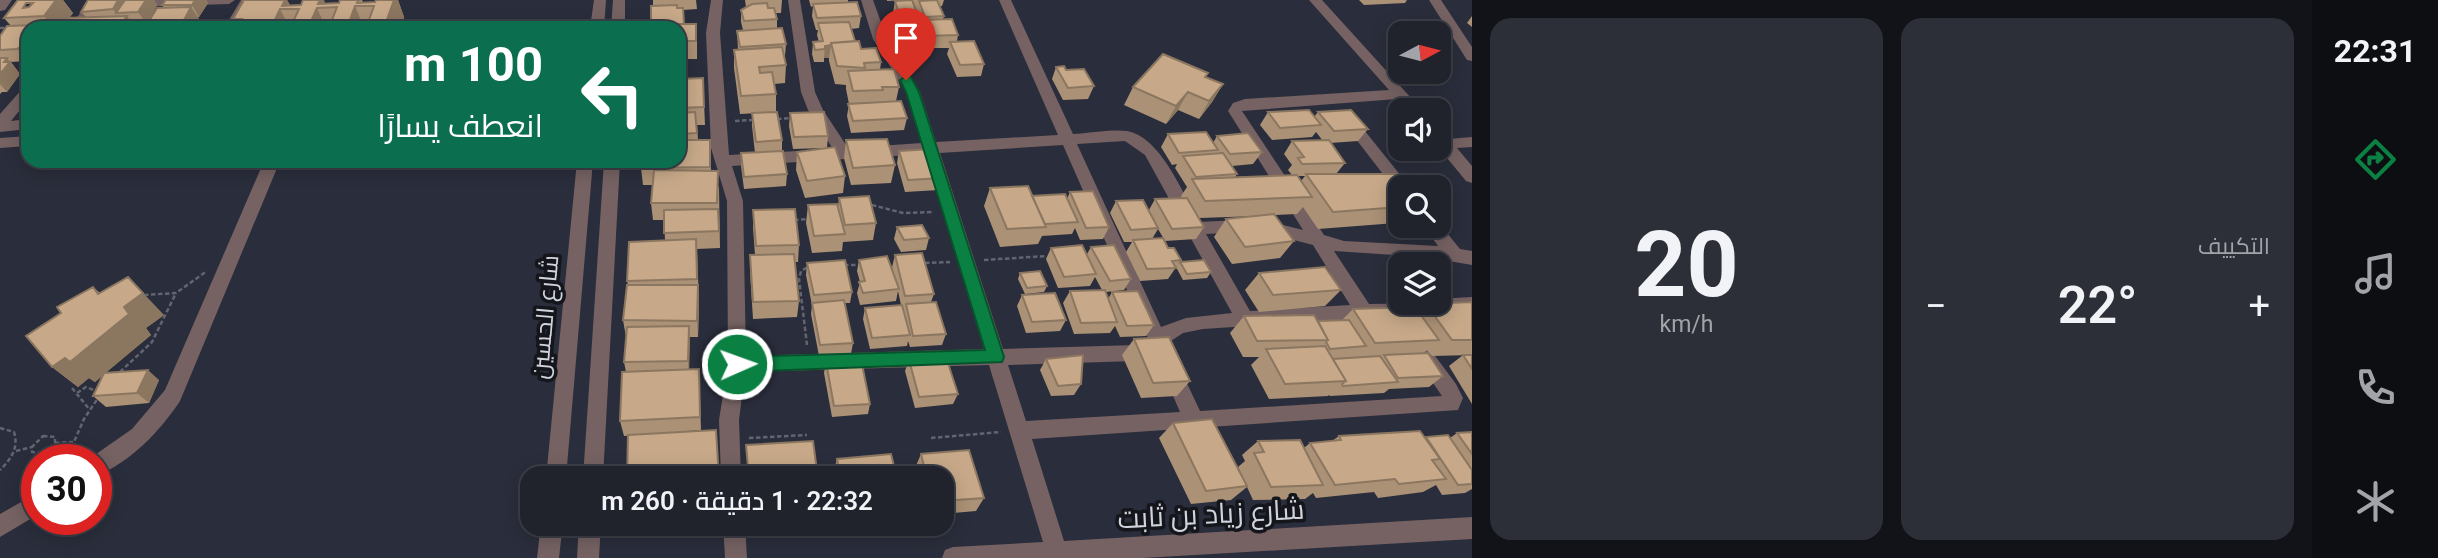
<!DOCTYPE html>
<html lang="ar">
<meta charset="utf-8">
<style>
body{margin:0;font-family:Roboto,Cairo,sans-serif;background:#2d2f38;color:#f1f3f6;direction:rtl;height:100vh;display:flex;flex-direction:column;font-size:26px;white-space:nowrap}
*{box-sizing:border-box;margin:0}
p{font-size:23px;color:#a2a4a9}
.icon{flex:none;width:38px;height:38px;fill:none;stroke:currentColor;stroke-width:2;stroke-linecap:round;stroke-linejoin:round}
.map{position:relative;flex:1;overflow:hidden;direction:ltr}
.sheet{display:flex;flex-direction:column;gap:18px;padding:18px;background:#121318;width:840px}
.sheet>*{flex:none}
.hud{position:absolute;left:21px;top:21px;width:665px;height:147px;border-radius:21px;box-shadow:0 4px 18px #0003,0 0 0 2px #3d3f48;direction:rtl;background:#0b6e4f;color:#fff;overflow:hidden}
.needle{width:46px;rotate:83deg}
.controls{position:absolute;left:1388px;top:21px;display:grid;gap:14px}
.controls a{display:grid;place-items:center;width:63px;height:63px;border-radius:14px;background:#20222c;box-shadow:0 4px 18px #0003,0 0 0 2px #3d3f48;font-size:35px}
.speed{position:absolute;left:21px;top:444px;display:flex;gap:14px;font-size:35px;font-weight:700;text-align:center}
.speed>*{display:grid;place-content:center;width:91px;height:91px;border-radius:50%;background:#20222c;box-shadow:0 4px 18px #0003,0 0 0 2px #3d3f48;line-height:1}
.speed .limit{border:10px solid #d22;background:#fff;color:#111}
.pin{position:absolute;display:grid;place-items:center;width:60px;height:60px;color:#fff;margin:-72px -30px;border-radius:50% 50% 50% 0;rotate:-45deg;box-shadow:0 0 7px #0007}
.pin .icon{rotate:45deg}
.me{position:absolute;width:77px;margin:-38px;rotate:88deg;stroke-linejoin:round;filter:drop-shadow(0 0 5px #0008)}
.turn{display:flex;align-items:center;gap:24px;height:147px;padding:0 28px;font-size:32px}
.turn .icon{width:91px;height:91px;stroke-width:2.5}
.turn b{display:block;font-size:49px;line-height:60px}
.big{font-size:52px;font-weight:600;line-height:1.1}
.sheet .widget{flex:1;display:flex;flex-direction:column;justify-content:center;gap:10px;min-width:0;padding:0 24px;border-radius:21px;background:#2d2f38}
.sheet .dial{align-items:center;gap:0}
.dial b{font-size:91px;line-height:1}
.heat{display:flex;justify-content:space-between;align-items:center;font-size:38px;direction:ltr}
.sheet .tiles{flex:1;display:grid;gap:18px;grid-template-columns:repeat(2,1fr)}
.trip{position:absolute;left:520px;top:466px;width:434px;height:70px;border-radius:21px;background:#20222c;box-shadow:0 4px 18px #0003,0 0 0 2px #3d3f48;font-weight:600;line-height:70px;text-align:center;direction:rtl}
main{display:flex;flex:1;min-height:0}
.dock{display:flex;flex-direction:column;width:126px;justify-content:space-around;align-items:center;background:#0d0e12;color:#a2a4a9}
.dock .icon{width:49px;height:49px}
.dock .on{color:#0b8043}
.dock b{font-size:32px;color:#f1f3f6}
.map>svg:first-child{display:block}
.lines{fill:none;stroke-linecap:round;stroke-linejoin:round}
.path{stroke:#626571;stroke-width:2.5;stroke-dasharray:4.5 2.5;stroke-linecap:butt}
.minor{fill:#766263;fill-rule:evenodd}
.wall{fill:#ab9176;fill-rule:evenodd}
.shaded-wall{fill:#8b7660}
.building{fill:#c7a989;stroke:#8b7660;stroke-width:2;fill-rule:evenodd}
.route{fill:#0b8043;stroke:#07532c;stroke-width:2}
.labels{text-anchor:middle;dominant-baseline:central;stroke-width:7;stroke-linejoin:round;paint-order:stroke}
.street-label{font-size:24px;fill:#d1d4dd;stroke:#14161c}
.near-street-label{font-size:28px;fill:#d1d4dd;stroke:#14161c}
</style>
<main>
<nav class="dock">
<b>22:31</b>
<svg class="icon on" aria-label="directions" viewBox="0 0 24 24"><path d="M12 3l9 9-9 9-9-9zM9 14v-3h6M13 9l2 2-2 2"/></svg>
<svg class="icon" aria-label="music" viewBox="0 0 24 24"><path d="M9 18V5l10-2v13"/><circle cx="6" cy="18" r="3"/><circle cx="16" cy="16" r="3"/></svg>
<svg class="icon" aria-label="phone" viewBox="0 0 24 24"><path d="M5 4h4l2 5-3 2q2 4 5 5l2-3 5 2v4C11 20 4 13 5 4z"/></svg>
<svg class="icon" aria-label="climate" viewBox="0 0 24 24"><path d="M12 3v18M4 7l16 10M4 17L20 7"/></svg>
</nav>
<section class="sheet">
<div class="tiles">
<div class="widget"><p>التكييف</p>
<div class="heat"><a>−</a><b class="big">22°</b><a>+</a></div>
</div>
<div class="widget dial"><b>20</b><p>km/h</p></div>
</div>
</section>
<div class="map">
<svg width="1472" height="558" viewBox="0 0 1472 558">
<rect width="100%" height="100%" fill="#2a2d3b"/>
<g class="lines">
<!-- path -->
<path class="path" d="M0,28h7
M777,119l15,-1
M735,121l18,-1
M872,205l31,8 31,-1
M794,220l15,-1
M984,260l63,-4
M925,263l25,-1
M844,265h15
M144,295l32,-2 31,-22
M807,345l-8,-66 2,-8 9,-5
M120,372l32,-30 24,-49
M72,388l18,22
M77,393l9,-6 10,4
M0,428l14,4c5,16 -3,27 -14,38
M43,436l12,1v6l-11,10 -12,-1v-5z
M749,438l58,-3
M931,438l70,-6
M55,443l18,-1
M16,451l16,-4
M66,460l18,-41 14,-21"/>
<!-- minor -->
<path class="minor" d="M0,0h12l-7,10 -5,1z
M90,0h13l-20,28h-14z
M128,0h107l-6,4 -98,3 -6,-4z
M241,0h12l-15,28h-14z
M594,0h12l-2,28h-14z
M613,0h12v28h-14z
M711,0h12l-3,33 9,122 104,-6 -25,-39 -7,-18 -13,-92h12l15,92 8,18 25,38 74,-5 -16,-51 -33,-53 -12,-39h12l14,39 33,53 16,50 122,-7 -59,-135h12l62,134c17,-1 37,-5 54,-3 34,6 56,63 72,91l60,-3 44,11 -75,-119 5,-8 12,-4 144,-9 -80,-90h13l100,110h-15l-10,-11 -155,12 82,124 20,6 94,5 -14,-20h14v-4l22,27 12,2v14l-47,-8 -91,-6 35,53 69,-1v-4l34,-2v14l-269,18 -20,4 -15,10 32,68 242,-15 -43,-62 2,-5 7,-3 7,3 41,55 7,14 -5,12 -426,29 32,102 408,-24v22l-329,19h-201l3,-8 8,-3 90,-5 -54,-177 -244,7 -6,48 2,58h-20l-2,-58 9,-56 -1,-163 -16,-53 -5,-115zM1125,141l20,14 87,158 -46,5 -25,9 -84,-183zM1063,145l85,193 -11,7 -134,4 -63,-196zM925,154l59,195 -238,7 -3,-155 -11,-35zM1259,231l54,14 37,60 -100,6 -44,-77zM1155,354l25,58 -154,9 -18,-56 128,-4z
M1429,0h12l31,47v14l-5,-1z
M28,86v14l-17,21 17,-2v10l-28,3v-18l23,-26z
M1347,113l5,2 58,72h-10v5l-4,-1 -54,-70 -2,-3 2,-3z
M1438,131l11,8 23,-2v10l-15,1 15,18v17l-6,-2 -28,-34z
M28,136v10l-28,2v-10z
M264,161h16l-100,240c-20,30 -49,61 -84,75v-16l-7,-1 43,-30 33,-39z
M577,161h16l-27,317h-20z
M604,161h16l-17,317h-20z
M37,493v22l-37,22v-23z
M541,523h22l-4,35h-22z
M579,523h22l-2,35h-22z
M723,523h22l2,35h-22z"/>
</g>
<!-- wall -->
<path class="wall" d="M18,0h45l10,13 -4,5 17,-1 -5,-5 7,-12h66l3,5 -10,19 -14,1 2,3h-107v33l-17,1 9,12 -13,18h-5l-2,2v-58l11,-10 -7,-8zM26,3h7l-4,4 -6,1z
M166,0h40l2,3 -9,14h-1l1,2 -5,9h-49l5,-5 -1,-2 15,-13 -2,-3z
M287,0l3,5 49,-2 23,-3 1,2h12l1,-2h22l6,17 -3,11h-163l-5,-9z
M653,0h5v3v-3h38l1,9 -14,1 1,14 13,17v18h-18v-31l-28,-4 2,-18z
M745,0h37l-1,13h-5l1,6v9l9,16 -1,12h-1l2,9 -1,18 -11,1 2,10v18l-36,2 -6,-46v-18l4,-1 -1,-18 6,-1 -2,-8v-12l5,-3z
M809,0h39v2l13,14 -2,12 -8,1 4,12 6,8 20,13 -1,8 19,17 -3,14 11,17 -3,12 -53,3 -4,-17 2,-12 -3,-15v-4l-11,-1 -6,-23v-3h-5v4h-10l-2,-8 1,-12h6l-2,-7 1,-5h-2l-4,-14 1,-10 -2,1z
M887,0h57l-2,6h-2l4,10 -1,3 15,16 -1,6 27,23 -3,12 -24,1 -10,-23 2,-6h-27l-5,-16 2,-11 -1,-4 -3,11 -17,1 -5,-16 2,-12 10,-1 -18,1z
M1359,0h48l-2,3 -41,2z
M1472,16v11l-5,-4z
M1056,67l10,3 28,16 -6,13 -25,1 -11,-21z
M1208,73l-2,4 17,7 -11,18 -13,17 -21,-9 -12,14 -42,-19 9,-18z
M703,78l2,47h-8l1,15h12l1,31 8,17 1,60 -23,1 2,53 -1,35h-9v32h10l2,61 -77,6 -4,-15 6,-49 -2,-10 2,-25 -3,-17 5,-35 -1,-4 38,-41 -1,-20h-11l-2,-17 2,-18h-10l-2,-17 38,-7v-82z
M1268,112l46,5 4,-5 50,17 -10,12 -28,2 15,20 -9,11 64,13v32l-4,4 -78,6 -15,-22 -6,7 -22,1 19,26 -14,17 -48,6 -18,-27 12,-18 32,-3 -59,2 5,9 -8,12 -31,2 -7,-12 -6,10 16,9 13,12 -13,19 -28,2 -14,-29 6,-10h-8l-14,-29 6,-12 33,9 6,-11h28l-2,-3 6,-9 -12,-19 2,-4 -5,1 -11,-18 7,-13 45,9 4,-7 45,16 -9,12 -21,2 5,8 -2,3 57,-2 -4,-5 4,-5 -8,-11 8,-13h31l-7,-9 -4,5 -40,3 -12,-15zM1298,176h7l-4,5z
M752,113l30,27v11l5,23 -1,12 -42,3 -3,-23v-13h14l-3,-27z
M790,113l38,23 -1,12 -34,1 -4,-23z
M846,140l49,25 -4,18 -40,2 -7,-27z
M899,151l43,27 -3,12 -34,2 -8,-29z
M797,152l48,24 -2,17 -38,5 -9,-28z
M990,188l42,8 35,3 3,-7 39,35 -6,12 -23,1 -5,-12 -3,6 -30,2 -4,8 -38,3 -16,-41z
M839,198l37,25 -3,17 -30,2 -1,9 -30,2 -6,-30 2,-18 30,2z
M753,210l46,35 -1,17h-3l4,39 -2,16 -44,2 -3,-47v-17h5l-2,-27z
M897,227l32,11 -3,12 -25,2 -7,-13z
M1091,247l40,32 -7,11 -18,2 2,7 4,-7 42,33 -8,11 -26,1 -5,-11 -5,7 -36,1 -11,-31 7,-12 32,-1 -7,-13 -5,9 -32,2 -12,-29 5,-11 36,6z
M895,255l39,39 -3,8 15,32 -4,11 -32,2 -2,-6 -1,5 -37,3 -7,-30 2,-11 36,-3 -3,-14 -2,10 -36,4 -3,-12 3,-11 -3,-11 2,-11 35,17 -2,-10z
M1180,262l31,10 -4,6 -24,2 -7,-13z
M807,263l45,29 -2,11h-5l8,40 -2,11 -32,2 -8,-42 1,-9 -6,-30z
M1020,273l27,13 -3,6 -19,2 -7,-15z
M1259,273l82,17 -16,16 -66,6 -14,-22z
M93,287l7,6 64,22 -18,13 5,7 -45,37 53,8 -10,23 -43,4 -13,-11 9,-20 -7,6 -6,-4 -11,9 -26,-20 9,-54z
M1022,295l44,25 -6,11 -34,2 -9,-27z
M1472,302v53l-40,1 -5,-6 -5,4 21,22 -14,11 -40,2 -5,4 -54,3 -1,-1 -1,1 -59,3 -18,-34 8,-8h-16l-13,-24 14,-17 74,5 24,-1 11,-11 65,1 8,-6z
M1134,339l56,42 -13,15 -36,2 -19,-43z
M1463,355h9v49l-23,-38z
M1046,359l35,25 -7,11 -23,1 -11,-26z
M909,360l49,34 -5,10 -38,4 -10,-37z
M826,362l44,42 -2,10 -36,3 -8,-44z
M1173,423l71,57 -6,-13 7,-6 -3,-6 16,-14 46,7 6,-5 22,-2 7,-5 111,2 7,-5 15,-1v57l-7,4 -23,2 -6,-10 -13,7 -45,6 -4,-6 -58,6 -3,-5 -8,6 -52,1 -6,-13 -16,13 -40,4 -32,-66z
M746,445l72,33h-70z
M921,454l63,44 -8,13 -34,3v-36h-25l-2,-10z
M837,459l60,19h-63l-1,-5z"/>
<!-- shaded-wall -->
<path class="shaded-wall" d="M54,0h9l10,13 -11,15h-9l-9,-12z
M118,0h8l-10,13 6,8 -9,-12z
M146,0h8l3,5 -10,19 -9,-12z
M195,0h11l2,3 -9,14 -7,-12z
M285,0h2l5,9 -10,-3z
M320,0h4l3,8 -9,-4z
M394,0h4l6,17 -3,11h-17z
M355,6l9,22h-17z
M191,7l8,12 -5,9h-5l-5,-8z
M317,8l9,20h-18z
M280,9l10,19h-19z
M127,16l8,12h-17z
M181,22l4,6h-8z
M28,42v19l-11,-12z
M831,45l-2,13h-5l1,-12z
M7,58l13,16 -13,18 -7,-8v-10l4,-12z
M1223,84l-11,18 -13,17 10,-18z
M1188,92l-10,18 -12,14 10,-18z
M696,239l2,53v-7l1,17 -1,35 -1,-16 1,-28z
M128,277l36,38 -18,13 5,7 -56,47 -6,-4 -11,9 -26,-20 72,-60z
M689,326l1,16 -1,35 -1,-16z
M148,370l11,10 -10,23 -12,-10z"/>
<!-- building -->
<path class="building" d="M18,0h38l-12,16 -40,2zM26,3h7l-4,4 -6,1z
M88,0h30l-5,9 -32,3z
M125,0h21l-8,12 -22,1z
M166,0h29l-3,5h-30z
M244,0h41l-3,6 19,-1 2,-5h17l-2,4 21,-1 1,-3h18l-1,3 18,-1 1,-2h18l-10,28h-18l8,-22h-19l-8,22h-18l8,-21 -20,1 -9,20h-18l9,-19h-19l-9,19h-29l1,-1h-6l5,-8h-9z
M912,0l6,16 -18,1 -5,-16z
M937,0l7,16 -19,1 -6,-16z
M857,2l4,14 -44,2 -4,-14z
M767,3l1,5h6l3,11 -33,2 -3,-11 11,-6z
M677,5v3h6l1,16h-33v-18z
M191,7l-7,13 -35,1 8,-13z
M127,16l-9,12h-62l8,-10z
M952,19l6,16 -34,1 -5,-16z
M181,22l-4,6h-32l3,-5z
M849,22l6,19 -24,2v2l-6,1v3l-10,1 -2,-8 10,-1 -5,-18z
M647,24h49v17h-17v-13h-32z
M35,25l-2,3h-5v14l-3,3 -8,4 -17,1v-14l7,-10z
M782,28l4,16 -46,3 -3,-16z
M859,41l2,8 15,-1 5,14 -17,1 1,5 -28,-2 -6,-23z
M974,41l10,23 -24,1 -10,-23z
M782,47l4,18 -27,2 1,6 12,-1 4,22 -35,2 -7,-46z
M1163,54l45,19 -3,4 18,7 -14,17 -21,-9 -12,14 -43,-19z
M0,58h7l-3,4h6l-10,12z
M1064,66l2,4 18,-1 10,17 -26,2 -12,-21z
M894,69l5,18h-17l1,3 -30,1 -5,-20z
M703,78l1,29 -25,1v-29z
M901,101l6,17 -54,3 -5,-17z
M1309,110l12,15 -41,3 -12,-16z
M1351,110l17,19 -34,2 -16,-19z
M695,112l2,21 -18,1v-21z
M777,112l5,28 -26,2 -4,-29z
M824,112l4,24 -34,1 -4,-24z
M1206,132l12,18 -39,3 -11,-19z
M1248,133l14,19 -32,2 -13,-18z
M887,139l8,26 -42,3 -7,-28z
M679,140h31v27l-69,1v-7h38z
M1329,140l16,23 -43,1 -4,-6 6,-1 -12,-16z
M835,147l10,29 -38,5 -10,-29z
M933,149l9,29 -34,2 -9,-29z
M783,151l4,23 -43,3 -3,-24z
M1223,153l14,21 -41,3 -13,-21z
M654,170l64,1 -1,32h-66z
M1306,174h106l10,13h-22v20l-67,5z
M1297,175l15,22 -107,4 -13,-22z
M1028,186l18,41 -39,2 -17,-41z
M1093,191l16,36 -23,1 -16,-36z
M1065,194l13,28 -33,2 -13,-28z
M869,196l7,27 -31,2 -6,-27z
M1187,198l17,29 -32,2 -17,-30z
M1143,200l15,28 -27,2 -15,-29z
M837,204l8,30 -31,2 -6,-31z
M718,209l1,22 -55,2v-23z
M795,209l4,36 -43,1 -3,-36z
M1274,214l20,27 -49,6 -19,-28z
M922,225l7,13 -25,2 -7,-13z
M1163,238l5,10h6l7,12 -9,1 4,7 -29,1 -14,-29z
M696,239l1,40 -70,2 2,-39z
M1082,245l14,29 -32,3 -13,-29z
M1114,245l17,34 -21,2 -19,-34z
M922,253l12,41 -29,2 -10,-41z
M794,254l5,47 -46,1 -3,-47z
M887,256l12,33 -36,4 -4,-11 6,-1 -6,-21z
M845,260l7,32 -38,3 -7,-32z
M1204,260l7,12 -24,2 -7,-12z
M1325,267l16,23 -68,5 -14,-22z
M1040,271l7,15 -20,2 -7,-15z
M128,277l15,16 -19,14 5,7 -59,48 -5,-4 -13,9 -26,-31 35,-23 -4,-6 36,-20 5,7z
M627,285h71l-1,36 -74,-1z
M1105,290l12,32 -36,1 -11,-32z
M1138,291l16,34 -27,1 -15,-34z
M1055,293l11,27 -34,2 -10,-27z
M844,300l9,43 -33,2 -8,-42z
M936,302l10,32 -33,2 -7,-32z
M1472,302v38h-20l-26,-36z
M902,305l8,30 -38,3 -7,-30z
M1415,307l24,33 -64,3 -22,-34z
M1314,315l14,25 -71,1 -13,-25z
M1349,320l17,26 -36,3 -4,-7 2,-2 -10,-19z
M689,326l-1,35 -64,1 3,-35z
M1169,337l21,44 -37,2 -19,-44z
M1325,346l21,35 -61,3 -19,-35z
M1428,353l15,23 -45,2 -14,-23z
M1083,355l-2,29 -23,2 -12,-27z
M1463,355h9v14z
M1380,356l18,26 -55,4 -1,-2 4,-3 -13,-22z
M946,357l12,37 -39,3 -10,-37z
M861,359l9,45 -36,2 -8,-44z
M699,369l1,48 -80,4 2,-49z
M148,370l-11,23 -44,3 11,-23z
M1212,419l35,67 -41,5 -33,-68z
M716,430l3,48h-92l1,-43z
M1420,431l20,28 -8,1 14,19 -47,5 -4,-5 -60,6 -25,-42 31,-3 -2,-4z
M1472,432v22l-15,-21z
M1448,435l24,35v14l-14,1 -32,-48z
M1300,440l23,45 -52,2 -17,-34 10,-1 -6,-11z
M813,441l5,37h-69l-3,-33z
M969,450l15,48 -42,3v-23h-15l-6,-24z
M891,454l6,24h-57l-3,-19z"/>
<!-- route -->
<path class="route" d="M906,76l5,1 8,15 85,265 -2,5 -265,10 -7,-2 -2,-6 2,-5 7,-2 248,-7 -79,-258 -6,-12z"/>
<g class="labels">
<!-- street labels -->
<g class="street-label">
<text transform="translate(545 317) rotate(-85)">شارع الحسين</text>
</g>
<!-- near-street labels -->
<g class="near-street-label">
<text transform="translate(1211 514) rotate(-3)">شارع زياد بن ثابت</text>
</g>
</g>
</svg>
<div class="controls">
<a><svg class="needle" viewBox="-14 -14 28 28"><path d="M0-13l5 13h-10z" fill="#e53935"/><path d="M0 13l5-13h-10z" fill="#a2a4a9"/></svg></a>
<a><svg class="icon" aria-label="sound" viewBox="0 0 24 24"><path d="M4 9h4l5-4v14l-5-4H4zM17 9q2 3 0 6"/></svg></a>
<a><svg class="icon" aria-label="search" viewBox="0 0 24 24"><circle cx="10" cy="10" r="6"/><path d="M15 15l6 6"/></svg></a>
<a><svg class="icon" aria-label="layers" viewBox="0 0 24 24"><path d="M12 4l9 5-9 5-9-5zM3 14l9 5 9-5"/></svg></a>
</div>
<div class="speed"><div class="limit">30</div></div>
<div class="pin" style="left:906px;top:80px;background:#d93025"><svg class="icon" aria-label="arrive" viewBox="0 0 24 24"><path d="M6 21V4h12l-3 4 3 4H6"/></svg></div>
<svg class="me" style="left:737px;top:364px" viewBox="-20 -20 40 40"><circle r="17" fill="#0b8043" stroke="#fff" stroke-width="3"/><path d="M0-11L8 9 0 5-8 9z" fill="#fff"/></svg>
<div class="trip">22:32 · 1 دقيقة · 260 m</div>
<div class="hud">
<div class="turn"><svg class="icon" aria-label="left" viewBox="0 0 24 24"><path d="M17 20v-9H6M10 6l-5 5 5 5"/></svg><div><b>100 m</b>انعطف يسارًا</div></div>
</div>
</div>
</main>
